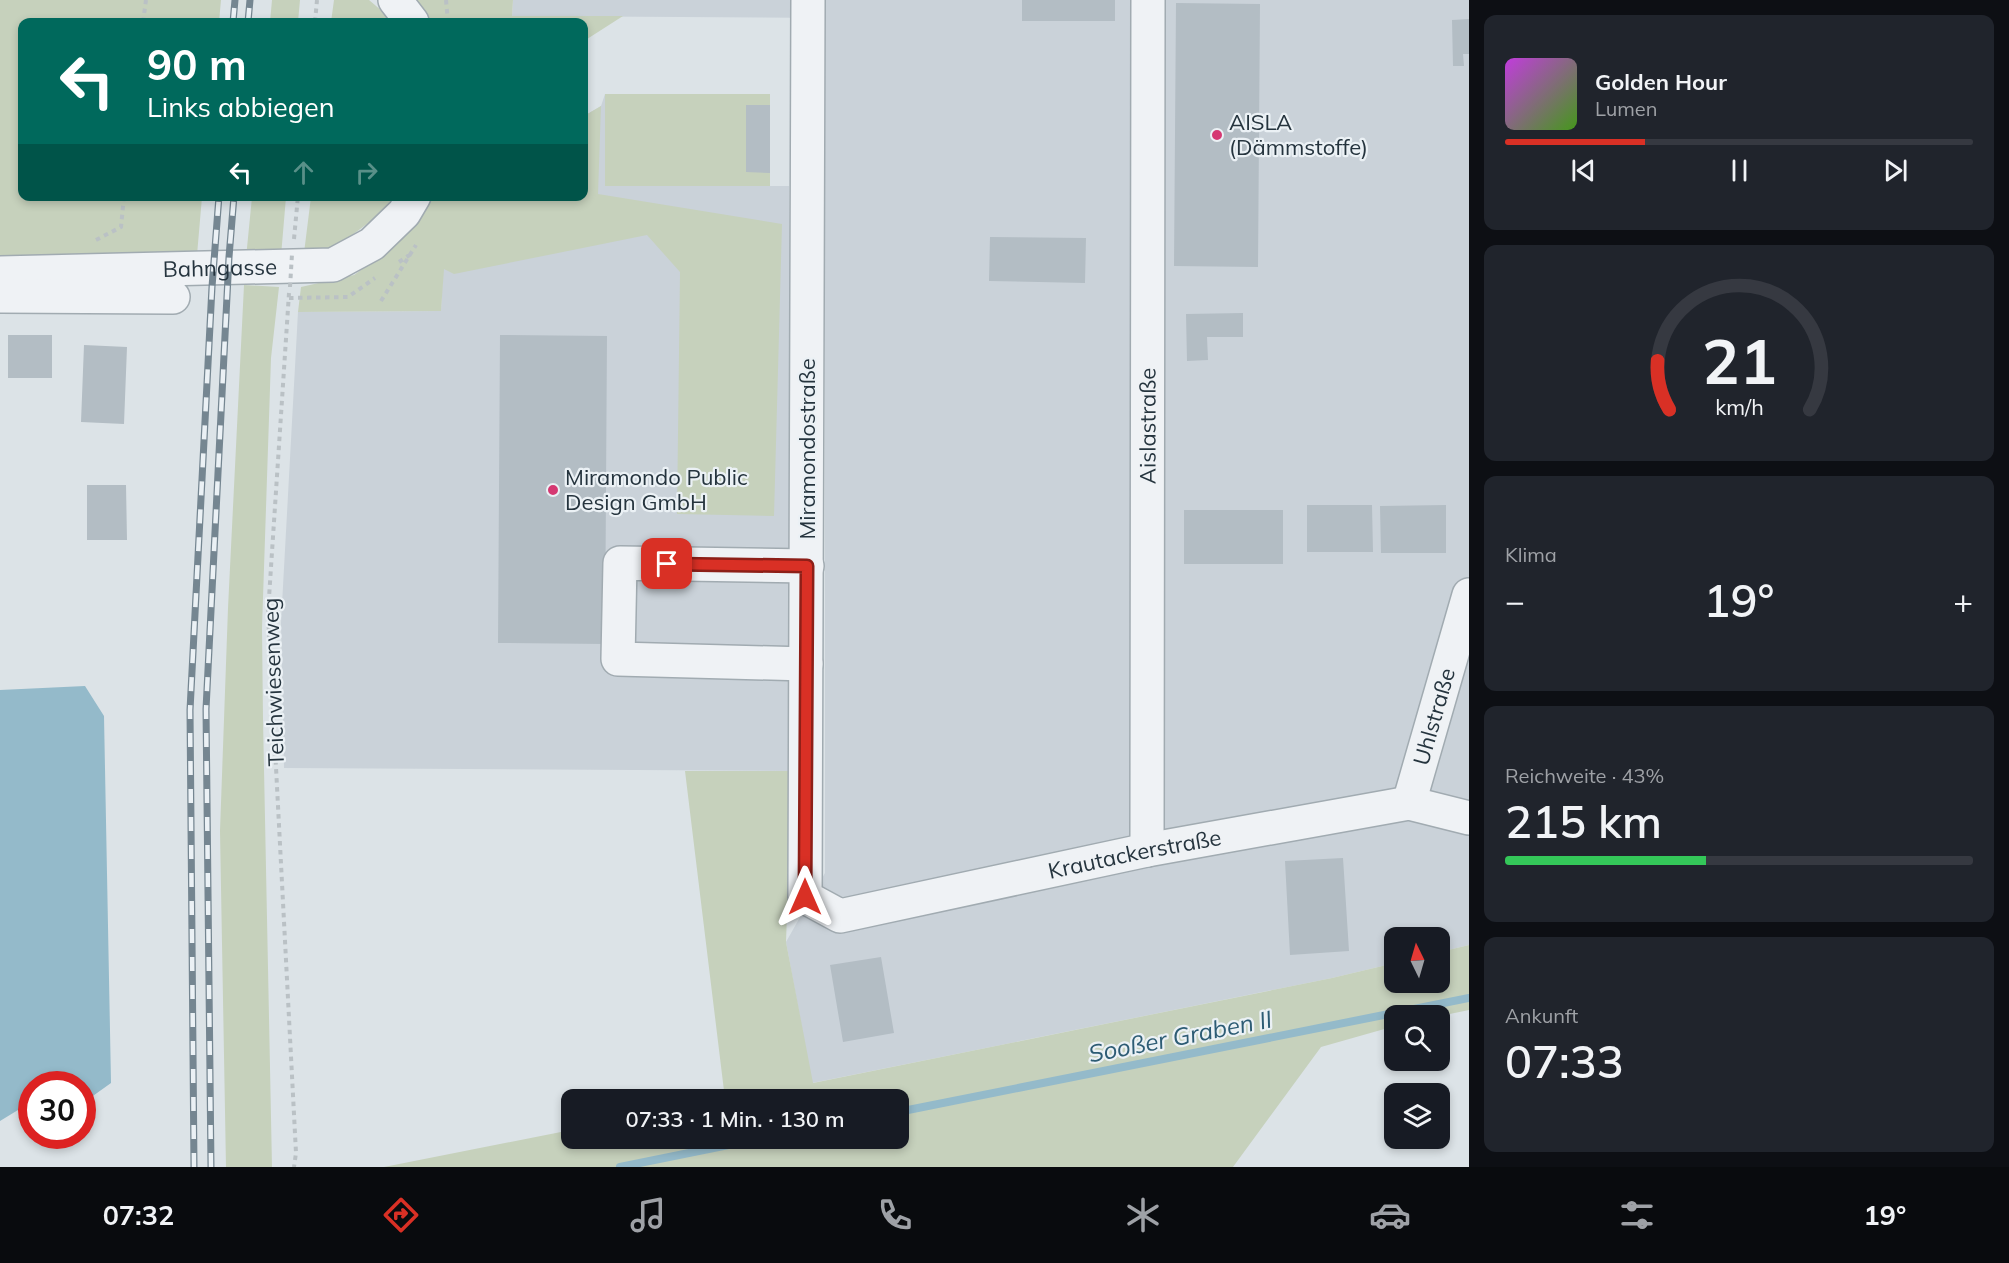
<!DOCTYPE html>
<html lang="de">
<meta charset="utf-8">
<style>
body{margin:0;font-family:Mulish,sans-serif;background:#20242c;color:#f1f3f6;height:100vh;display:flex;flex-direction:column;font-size:22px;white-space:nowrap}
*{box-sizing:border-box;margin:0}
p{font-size:20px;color:#9ea1a6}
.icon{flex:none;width:33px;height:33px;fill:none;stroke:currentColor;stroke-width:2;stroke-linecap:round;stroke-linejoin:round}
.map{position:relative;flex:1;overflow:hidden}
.side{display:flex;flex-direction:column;gap:15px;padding:15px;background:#0d0f14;width:540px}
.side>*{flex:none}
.guide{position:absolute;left:18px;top:18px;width:570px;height:183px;border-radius:12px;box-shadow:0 3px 9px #0003;background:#00695c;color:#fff;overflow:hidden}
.needle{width:39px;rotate:355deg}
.fabs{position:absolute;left:1384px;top:927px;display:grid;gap:12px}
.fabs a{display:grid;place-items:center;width:66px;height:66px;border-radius:12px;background:#171b24;box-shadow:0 3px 9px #0003;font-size:30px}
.speed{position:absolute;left:18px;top:1071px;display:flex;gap:12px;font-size:30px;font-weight:700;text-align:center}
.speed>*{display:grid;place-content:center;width:78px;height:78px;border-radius:50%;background:#171b24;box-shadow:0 3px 9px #0003;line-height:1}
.speed .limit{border:9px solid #d22;background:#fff;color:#111}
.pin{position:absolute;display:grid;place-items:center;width:51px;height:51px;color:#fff;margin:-26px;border-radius:12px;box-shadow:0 3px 9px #0006}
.me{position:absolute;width:66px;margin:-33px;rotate:0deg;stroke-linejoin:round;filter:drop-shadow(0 0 4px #0008)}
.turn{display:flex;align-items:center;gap:21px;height:126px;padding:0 30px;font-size:27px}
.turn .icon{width:78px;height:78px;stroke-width:2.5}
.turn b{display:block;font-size:42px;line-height:51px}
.lanes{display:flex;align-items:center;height:57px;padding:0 30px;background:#0003;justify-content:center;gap:30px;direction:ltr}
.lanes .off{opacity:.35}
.big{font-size:45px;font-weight:600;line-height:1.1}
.side .card{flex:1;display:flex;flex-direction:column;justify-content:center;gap:9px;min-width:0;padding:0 21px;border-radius:12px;background:#20242c}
.side .dial{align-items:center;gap:0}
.dial svg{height:156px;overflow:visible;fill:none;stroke:#363941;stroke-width:7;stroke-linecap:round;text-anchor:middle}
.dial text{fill:#f1f3f6;stroke:none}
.song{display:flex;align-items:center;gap:18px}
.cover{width:72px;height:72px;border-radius:9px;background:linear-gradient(135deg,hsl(290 70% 55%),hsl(100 70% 35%))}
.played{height:6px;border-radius:3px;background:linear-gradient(90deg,#d93025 30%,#363941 30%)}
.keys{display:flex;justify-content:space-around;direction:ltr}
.heat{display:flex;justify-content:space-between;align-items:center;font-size:33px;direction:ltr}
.charge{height:9px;border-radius:4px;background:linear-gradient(90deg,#34c759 43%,#363941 0)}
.trip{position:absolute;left:561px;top:1089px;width:348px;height:60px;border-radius:12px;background:#171b24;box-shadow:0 3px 9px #0003;font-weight:600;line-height:60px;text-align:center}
.tab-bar{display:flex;height:96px;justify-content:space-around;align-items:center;background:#090b0e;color:#9ea1a6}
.tab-bar .icon{width:42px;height:42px}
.tab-bar .current{color:#d93025}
.tab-bar b{font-size:27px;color:#f1f3f6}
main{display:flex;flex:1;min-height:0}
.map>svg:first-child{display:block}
.built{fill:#cad2d9}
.green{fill:#c6d1bc}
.water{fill:#94baca}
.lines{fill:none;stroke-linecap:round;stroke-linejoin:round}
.stream{stroke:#94baca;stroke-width:8}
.building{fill:#b3bdc4}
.minor-casing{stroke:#a1abb1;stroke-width:36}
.path{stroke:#bac1c5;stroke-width:4;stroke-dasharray:4.5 4.5;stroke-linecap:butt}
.minor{stroke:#eff2f5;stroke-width:33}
.rail-casing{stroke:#758691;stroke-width:7}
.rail{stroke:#ebf1f5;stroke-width:4.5;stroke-dasharray:14;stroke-linecap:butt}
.path-bridge{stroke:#bac1c5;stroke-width:4;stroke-dasharray:4.5 4.5;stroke-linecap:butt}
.route-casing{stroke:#8d1f18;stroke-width:15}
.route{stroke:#d93025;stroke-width:10}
.poi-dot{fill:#d53872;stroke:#ebf1f5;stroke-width:2}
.labels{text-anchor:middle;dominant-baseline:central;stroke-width:4.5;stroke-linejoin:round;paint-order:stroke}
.poi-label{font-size:22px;fill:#25343e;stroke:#ebf1f5;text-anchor:start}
.street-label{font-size:22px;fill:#25343e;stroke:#ebf1f5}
.water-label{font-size:24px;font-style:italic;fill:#2d5c74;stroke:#ebf1f5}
</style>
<main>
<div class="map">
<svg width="1469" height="1167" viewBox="0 0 1469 1167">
<rect width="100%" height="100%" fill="#dce3e7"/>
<!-- built -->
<path class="built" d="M513,0h956v945l-29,7v-14h-45v25l-63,15 -520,105 -26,-141 39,-69v-855l-313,-2z
M605,94v92h184l3,585 -508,-3 -3,-145 17,-311 143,-1 2,-42 141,-73v-80l17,-10z"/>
<!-- green -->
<path class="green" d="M0,0h221l-2,22h-197v174l180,1 -5,58 -197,2z
M272,0h28l-2,22h-28z
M334,0h35l26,22h-64z
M416,0h97l-1,16h111l-39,25v-19h-152z
M605,94h165v92h-165z
M601,106l-3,88 184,30 -8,292 -97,-2 3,-242 -33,-37 -193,39 -10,-5 -3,42 -143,1 3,-25 53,-12 39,-28 34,-44 3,-6 154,-1v-80z
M252,197h34l-5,59 -35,2z
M311,197h82l-6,12 -51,38 -32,6z
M244,285l35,2 -8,71 -9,270 1,91 9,448h-46l-6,-336 8,-223z
M685,771h107l-6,171 27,141 519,-105 63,-15v19h45v-30l29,-7v65l-29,6h-45v10l-74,21 -88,120h-849l187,-37 1,8h326v-38l-175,-1h2z"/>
<!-- water -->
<path class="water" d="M85,686l19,30 7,367 -28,20 -1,-19h-50l-1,25 -13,1 -18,11v-431z"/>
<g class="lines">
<!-- stream -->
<path class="stream" d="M898,1112l571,-114
M620,1167l143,-29"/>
</g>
<!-- building -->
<path class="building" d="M1022,0h93v21h-93z
M1176,3l84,1 -2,263 -84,-1z
M1469,19v35h-6l1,12h-11l-1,-46z
M746,105h24v68l-24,-1z
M990,237l96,1 -1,45 -96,-2z
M1243,313v24h-36l1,23 -21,1 -1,-47z
M8,335h44v43h-44z
M500,335l107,1 -2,308 -107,-1z
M84,345l43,2 -3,77 -43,-2z
M87,485h39l1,55h-40z
M1307,505h65l1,47h-66z
M1446,505v48h-65l-1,-47z
M1184,510h99v54h-99z
M1343,858l6,93 -59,4 -5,-94z
M881,957l13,76 -51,9 -13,-77z"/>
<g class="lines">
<defs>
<g id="minor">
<path d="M395,0l17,22"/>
<path id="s1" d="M808,0l-3,897 35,19 307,-66 262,-47 60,15"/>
<path id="s2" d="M0,273l333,-8 39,-21 32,-31 10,-17"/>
<path d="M0,296l173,1"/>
<path d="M806,664l-188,-5 2,-96 187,3"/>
<path id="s3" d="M1409,803l60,-208"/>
<path id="s4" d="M1147,850l1,-850"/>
</g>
</defs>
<!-- minor casing -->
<use href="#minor" class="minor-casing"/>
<!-- path -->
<path class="path" d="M446,0l2,22
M143,22l3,-22
M315,22l2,-22
M294,239l4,-43
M96,240l25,-13 3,-31
M399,262l12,-8
M289,293l-21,320 28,540 -2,14
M289,298l59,-1 27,-19
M381,301l35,-56"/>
<!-- minor -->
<use href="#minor" class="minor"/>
<defs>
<path id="rail" d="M233,22l2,-22
M248,22l2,-22
M194,1167l-4,-457 22,-423 7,-91
M211,1167l-5,-458 23,-452 5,-61"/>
</defs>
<!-- rail casing -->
<use href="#rail" class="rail-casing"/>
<!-- rail -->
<use href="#rail" class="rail"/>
<!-- path-bridge -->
<path class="path-bridge" d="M290,287l2,-33"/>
</g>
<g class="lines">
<defs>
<path id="route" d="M667,564l140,2 -2,331"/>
</defs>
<!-- route casing -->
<use href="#route" class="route-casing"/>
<!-- route -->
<use href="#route" class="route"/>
</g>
<!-- markers -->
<g class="poi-dot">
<circle cx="1217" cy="135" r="6"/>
<circle cx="553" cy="490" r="6"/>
</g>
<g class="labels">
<!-- poi labels -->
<g class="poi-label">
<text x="1229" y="122">AISLA<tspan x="1229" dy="25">(Dämmstoffe)</tspan></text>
<text x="565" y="477">Miramondo Public<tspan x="565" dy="25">Design GmbH</tspan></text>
</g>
<!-- street labels -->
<g class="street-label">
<text stroke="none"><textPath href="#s2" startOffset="220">Bahngasse</textPath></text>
<text stroke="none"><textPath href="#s4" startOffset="424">Aislastraße</textPath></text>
<text transform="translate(807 449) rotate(-90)">Miramondostraße</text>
<text transform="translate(273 682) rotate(-92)">Teichwiesenweg</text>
<text stroke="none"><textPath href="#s3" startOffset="90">Uhlstraße</textPath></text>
<text stroke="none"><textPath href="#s1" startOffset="1238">Krautackerstraße</textPath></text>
</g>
<!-- water labels -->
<g class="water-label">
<text transform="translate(1180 1036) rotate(-11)">Sooßer Graben II</text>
</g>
</g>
</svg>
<div class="fabs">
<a><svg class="needle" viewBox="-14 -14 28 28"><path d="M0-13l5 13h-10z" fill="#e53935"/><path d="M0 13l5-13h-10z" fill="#9ea1a6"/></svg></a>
<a><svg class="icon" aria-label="search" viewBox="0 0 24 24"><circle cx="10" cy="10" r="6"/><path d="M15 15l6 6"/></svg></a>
<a><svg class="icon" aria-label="layers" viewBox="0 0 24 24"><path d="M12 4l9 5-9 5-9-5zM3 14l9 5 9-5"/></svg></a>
</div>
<div class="speed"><div class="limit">30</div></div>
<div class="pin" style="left:667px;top:564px;background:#d93025"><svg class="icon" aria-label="arrive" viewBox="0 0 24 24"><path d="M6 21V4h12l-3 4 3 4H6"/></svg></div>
<svg class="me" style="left:805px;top:897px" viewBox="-20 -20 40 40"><path d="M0-17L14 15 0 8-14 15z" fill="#d93025" stroke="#fff" stroke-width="4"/></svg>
<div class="trip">07:33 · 1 Min. · 130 m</div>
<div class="guide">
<div class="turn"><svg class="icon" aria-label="left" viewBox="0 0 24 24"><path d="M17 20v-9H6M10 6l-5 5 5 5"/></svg><div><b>90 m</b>Links abbiegen</div></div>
<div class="lanes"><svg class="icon" aria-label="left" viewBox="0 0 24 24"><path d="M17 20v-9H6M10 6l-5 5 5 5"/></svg><svg class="icon off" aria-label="ahead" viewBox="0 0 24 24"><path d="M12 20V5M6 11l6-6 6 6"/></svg><svg class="icon off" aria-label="right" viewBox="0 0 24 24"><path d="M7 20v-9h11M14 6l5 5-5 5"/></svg></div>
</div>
</div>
<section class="side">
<div class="card">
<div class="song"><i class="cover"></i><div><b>Golden Hour</b><p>Lumen</p></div></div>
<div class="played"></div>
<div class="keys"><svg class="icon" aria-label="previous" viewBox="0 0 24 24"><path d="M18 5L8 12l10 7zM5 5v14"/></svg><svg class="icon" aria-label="pause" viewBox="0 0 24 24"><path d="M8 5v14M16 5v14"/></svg><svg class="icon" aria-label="next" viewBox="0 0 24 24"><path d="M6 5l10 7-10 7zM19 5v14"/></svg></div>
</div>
<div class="card dial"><svg viewBox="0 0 100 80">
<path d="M14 69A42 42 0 1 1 86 69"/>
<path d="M14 69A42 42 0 0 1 8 44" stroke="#d93025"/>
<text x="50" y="56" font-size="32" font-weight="700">21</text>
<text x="50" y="72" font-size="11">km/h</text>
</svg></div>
<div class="card"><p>Klima</p>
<div class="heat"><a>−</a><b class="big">19°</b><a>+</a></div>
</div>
<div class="card"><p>Reichweite · 43%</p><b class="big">215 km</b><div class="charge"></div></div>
<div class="card"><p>Ankunft</p><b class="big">07:33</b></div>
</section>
</main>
<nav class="tab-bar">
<b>07:32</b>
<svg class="icon current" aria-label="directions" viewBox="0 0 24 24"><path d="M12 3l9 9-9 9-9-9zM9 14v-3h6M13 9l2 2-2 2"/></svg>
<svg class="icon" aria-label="music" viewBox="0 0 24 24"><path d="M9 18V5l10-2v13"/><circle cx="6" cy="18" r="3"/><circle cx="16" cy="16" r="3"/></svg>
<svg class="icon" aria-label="phone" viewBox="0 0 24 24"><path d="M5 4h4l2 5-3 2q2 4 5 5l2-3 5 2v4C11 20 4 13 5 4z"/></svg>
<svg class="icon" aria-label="climate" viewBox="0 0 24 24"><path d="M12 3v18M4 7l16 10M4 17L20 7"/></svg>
<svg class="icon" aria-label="car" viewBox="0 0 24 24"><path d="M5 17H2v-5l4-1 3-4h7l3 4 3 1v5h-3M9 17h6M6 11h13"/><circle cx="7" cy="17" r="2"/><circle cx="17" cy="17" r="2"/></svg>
<svg class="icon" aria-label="filters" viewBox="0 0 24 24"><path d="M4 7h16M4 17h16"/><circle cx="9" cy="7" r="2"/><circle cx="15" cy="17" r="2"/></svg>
<b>19°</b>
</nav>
